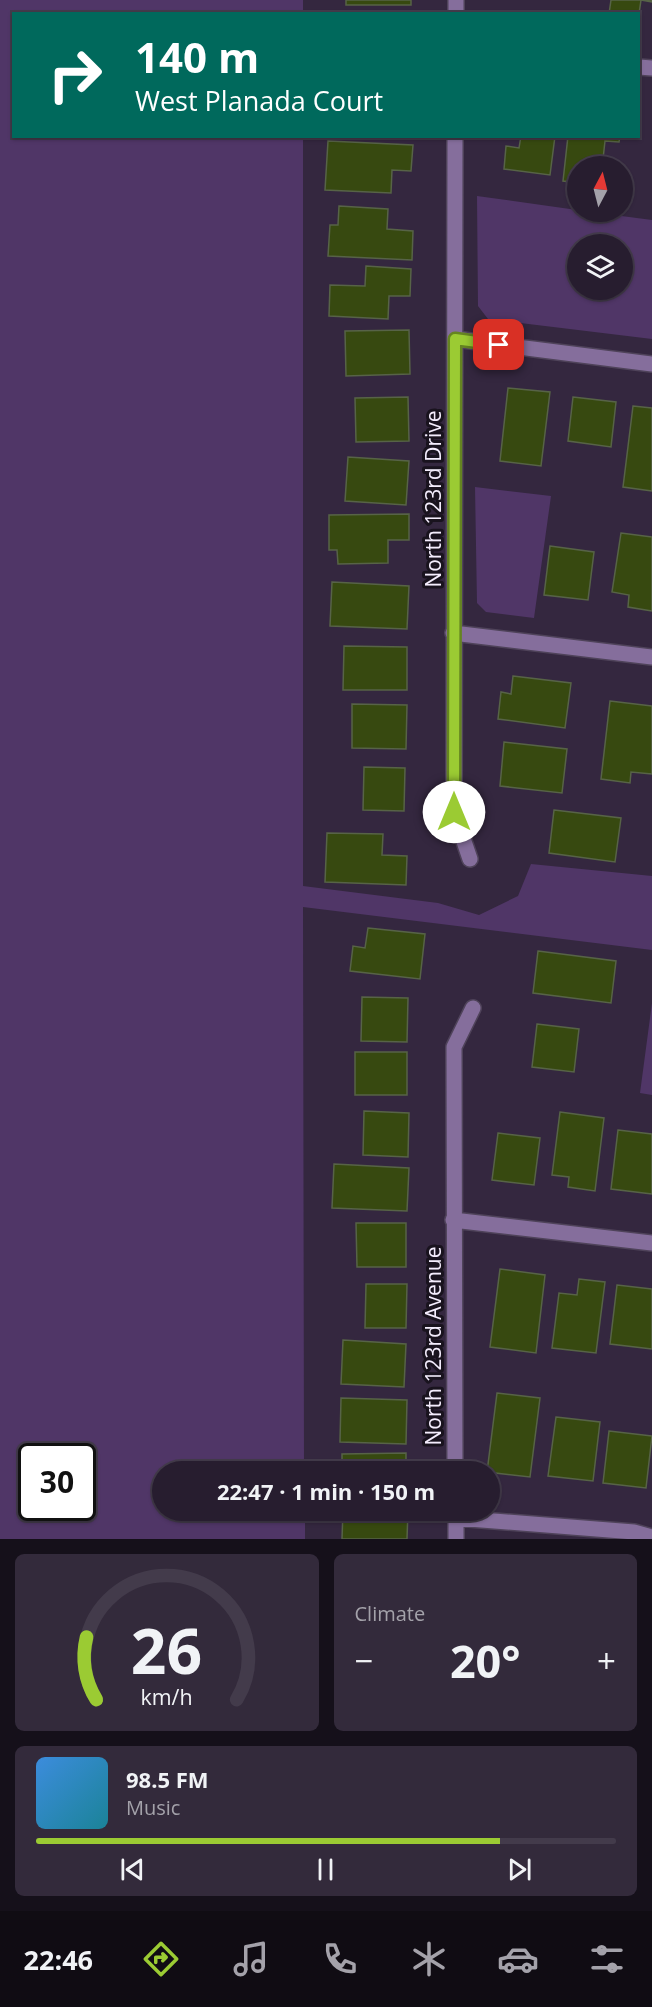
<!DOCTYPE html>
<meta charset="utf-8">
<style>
body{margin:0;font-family:"Open Sans",sans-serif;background:#332a3b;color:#f1f3f6;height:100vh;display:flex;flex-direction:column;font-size:22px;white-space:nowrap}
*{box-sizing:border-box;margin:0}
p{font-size:20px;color:#a4a2aa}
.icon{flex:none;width:33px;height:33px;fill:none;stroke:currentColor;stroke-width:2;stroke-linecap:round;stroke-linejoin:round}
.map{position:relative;height:1539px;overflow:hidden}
.side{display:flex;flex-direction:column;gap:15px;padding:15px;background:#15101a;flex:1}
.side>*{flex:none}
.hud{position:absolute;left:12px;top:12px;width:628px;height:126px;border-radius:0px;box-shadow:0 2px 4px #0004,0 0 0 2px #433b4b;background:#00695c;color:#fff;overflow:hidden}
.needle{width:39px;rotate:7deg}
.fabs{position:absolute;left:567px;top:156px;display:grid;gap:12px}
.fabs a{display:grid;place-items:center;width:66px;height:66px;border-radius:50%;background:#271d2f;box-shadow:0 2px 4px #0004,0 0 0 2px #433b4b;font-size:30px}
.speed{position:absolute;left:18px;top:1443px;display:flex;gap:12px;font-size:30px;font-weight:700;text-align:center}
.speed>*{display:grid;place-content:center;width:78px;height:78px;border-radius:50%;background:#271d2f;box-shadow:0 2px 4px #0004,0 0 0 2px #433b4b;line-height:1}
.speed .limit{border:3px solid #111;border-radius:9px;background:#fff;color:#111}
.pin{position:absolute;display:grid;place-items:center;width:51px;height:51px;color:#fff;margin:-26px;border-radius:12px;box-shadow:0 3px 9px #0006}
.me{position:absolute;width:66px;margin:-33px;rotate:0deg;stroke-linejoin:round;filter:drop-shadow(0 0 4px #0008)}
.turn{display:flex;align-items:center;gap:21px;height:126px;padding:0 24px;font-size:27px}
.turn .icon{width:78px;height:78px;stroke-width:2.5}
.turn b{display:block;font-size:42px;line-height:51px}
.big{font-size:45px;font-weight:700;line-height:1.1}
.side .tile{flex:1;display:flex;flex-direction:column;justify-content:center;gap:9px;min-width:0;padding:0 21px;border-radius:9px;background:#332a3b}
.side .dial{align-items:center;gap:0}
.dial svg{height:156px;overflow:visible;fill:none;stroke:#433b4b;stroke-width:7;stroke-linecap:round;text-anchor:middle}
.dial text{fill:#f1f3f6;stroke:none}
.song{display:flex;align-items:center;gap:18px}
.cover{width:72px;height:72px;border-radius:9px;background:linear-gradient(135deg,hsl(210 70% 55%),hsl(190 70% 35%))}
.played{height:6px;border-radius:3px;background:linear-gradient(90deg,#9bcb33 80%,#433b4b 80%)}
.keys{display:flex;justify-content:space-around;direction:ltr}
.heat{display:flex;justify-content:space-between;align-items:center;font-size:33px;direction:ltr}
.side .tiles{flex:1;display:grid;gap:15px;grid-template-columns:1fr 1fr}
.tile:last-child{grid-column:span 2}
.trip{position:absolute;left:152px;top:1461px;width:348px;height:60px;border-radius:30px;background:#271d2f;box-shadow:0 2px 4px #0004,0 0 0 2px #433b4b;font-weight:700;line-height:60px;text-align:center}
.menu{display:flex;height:96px;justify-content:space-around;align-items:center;background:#100c13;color:#a4a2aa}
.menu .icon{width:42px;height:42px}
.menu .active{color:#9bcb33}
.menu b{font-size:27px;color:#f1f3f6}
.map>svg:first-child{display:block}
.green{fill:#503667;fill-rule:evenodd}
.building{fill:#374910;stroke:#576347;stroke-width:1.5}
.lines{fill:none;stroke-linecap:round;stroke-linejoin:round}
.minor-casing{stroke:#4f435a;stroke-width:18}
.minor{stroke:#856e9c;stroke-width:15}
.route-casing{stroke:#658421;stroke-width:15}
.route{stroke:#9bcb33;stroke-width:10}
.labels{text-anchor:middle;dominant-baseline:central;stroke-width:6;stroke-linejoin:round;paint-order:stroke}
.street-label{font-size:21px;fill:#f4edfd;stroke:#19131e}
</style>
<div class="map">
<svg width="652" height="1539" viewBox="0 0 652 1539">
<rect width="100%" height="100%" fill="#34273f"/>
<!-- green -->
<path class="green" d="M0,0h303v14h-289v122l289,1v749l135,17 41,12 39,-19 13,-32 121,12v74l-349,-43 1,564 -142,1v38l143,1v28h-305zM82,1456v52h-50v-52z
M477,196l100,14 1,2h13l61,8v119l-164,-20 -10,-13zM578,244h44v46h-44z
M475,487l76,9 -17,122 -48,-6 -9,-9z
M652,1003v92l-12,-2z"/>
<!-- building -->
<path class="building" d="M346,0h65v5h-65z
M611,0h41v2l-11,-2 -2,14h-30z
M521,136h34l-5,39 -46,-6 2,-23 13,2z
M568,136h52l-1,6 -14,-1 -2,18 13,2v5h-38v17l-15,-2z
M328,141l85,4 -2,26 -19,-1 -1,23 -66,-3z
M339,206l49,3 -1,20 26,2 -1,29 -84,-4 2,-31h8z
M366,266l45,3 -1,27h-21l-1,23 -59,-3 1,-31 35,1z
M409,330l1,44 -64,2 -1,-45z
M508,388l42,4 -9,74 -41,-5z
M408,397l1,44 -53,1 -1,-44z
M573,397l43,5 -5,45 -43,-6z
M633,406l19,2v83l-29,-4z
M348,457l61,4 -3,44 -61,-4z
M409,514v26h-21v23l-50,1 -1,-14h-8v-35z
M621,533l31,4v74l-24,-4 1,-12 -17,-3z
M550,546l44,6 -6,48 -44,-5z
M332,582l77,4 -2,43 -77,-3z
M344,646l63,1v43h-64z
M513,676l58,7 -6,45 -67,-9 3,-27 10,2z
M610,701l42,5v68l-21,-2 -1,11 -29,-4z
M352,704l55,1 -1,44 -54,-1z
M504,742l63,7 -5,44 -62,-7z
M364,767l41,1 -1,43 -41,-1z
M554,810l67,8 -6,44 -66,-9z
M327,833l56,1 -1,21 25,1 -1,29 -81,-3z
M368,928l57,6 -5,45 -70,-8 3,-25 12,2z
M538,951l78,10 -5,42 -78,-10z
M362,997l46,1 -1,44 -46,-1z
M537,1024l42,5 -5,43 -42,-5z
M355,1052h52v43h-52z
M364,1111l45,2 -1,44 -45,-2z
M560,1112l44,6 -9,73 -27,-4 1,-10 -17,-2z
M618,1130l34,4v60l-41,-5z
M498,1133l42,5 -6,47 -42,-5z
M334,1164l75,4 -2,43 -75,-3z
M356,1223h50v44h-49z
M500,1269l45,6 -9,78 -46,-6z
M579,1279l26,3 -9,71 -44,-5 7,-55 18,2z
M366,1284h41l-1,44h-41z
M617,1285l35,4v60l-42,-5z
M343,1340l63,4 -2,43 -63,-3z
M497,1393l43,5 -10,79 -43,-5z
M341,1398l66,2 -1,44 -66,-2z
M556,1417l44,5 -7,59 -45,-5z
M609,1431l43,5 -6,52 -43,-5z
M406,1453v19h-64v-18z
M343,1510h65l-1,29h-65z"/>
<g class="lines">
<defs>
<path id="minor" d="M456,14v-14
M639,67l13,1
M455,136l-1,676 16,47
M455,339l197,25
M453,633l199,24
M453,1220l199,23
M455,1472l-1,-425 19,-39
M456,1518l178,14 18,5
M456,1539v-29"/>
</defs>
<!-- minor casing -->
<use href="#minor" class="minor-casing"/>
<!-- minor -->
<use href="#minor" class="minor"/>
</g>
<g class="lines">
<defs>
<path id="route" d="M454,812l1,-473 44,6"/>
</defs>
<!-- route casing -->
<use href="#route" class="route-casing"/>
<!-- route -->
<use href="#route" class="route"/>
</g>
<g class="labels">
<!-- street labels -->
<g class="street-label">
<text transform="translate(433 499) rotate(-90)">North 123rd Drive</text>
<text transform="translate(433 1346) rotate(-90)">North 123rd Avenue</text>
</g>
</g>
</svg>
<div class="fabs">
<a><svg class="needle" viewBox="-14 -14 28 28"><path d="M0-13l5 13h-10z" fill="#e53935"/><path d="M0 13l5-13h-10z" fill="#a4a2aa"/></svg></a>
<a><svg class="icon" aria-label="layers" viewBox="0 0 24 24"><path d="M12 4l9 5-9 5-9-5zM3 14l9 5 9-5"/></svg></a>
</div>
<div class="speed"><div class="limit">30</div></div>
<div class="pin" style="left:499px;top:345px;background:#d93025"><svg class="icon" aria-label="arrive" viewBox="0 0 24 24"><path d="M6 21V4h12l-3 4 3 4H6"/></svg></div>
<svg class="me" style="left:454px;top:812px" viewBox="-20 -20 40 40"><circle r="19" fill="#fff"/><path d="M0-13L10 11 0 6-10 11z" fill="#9bcb33"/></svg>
<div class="trip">22:47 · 1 min · 150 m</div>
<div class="hud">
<div class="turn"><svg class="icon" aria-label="right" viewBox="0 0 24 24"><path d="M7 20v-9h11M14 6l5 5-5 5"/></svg><div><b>140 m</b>West Planada Court</div></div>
</div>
</div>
<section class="side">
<div class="tiles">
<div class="tile dial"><svg viewBox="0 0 100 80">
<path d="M14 69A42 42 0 1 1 86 69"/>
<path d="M14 69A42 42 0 0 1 9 37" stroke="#9bcb33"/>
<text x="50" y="56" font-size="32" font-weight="700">26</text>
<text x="50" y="72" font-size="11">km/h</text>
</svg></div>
<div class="tile"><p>Climate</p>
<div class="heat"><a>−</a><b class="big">20°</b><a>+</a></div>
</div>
<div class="tile">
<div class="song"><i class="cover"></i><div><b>98.5 FM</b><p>Music</p></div></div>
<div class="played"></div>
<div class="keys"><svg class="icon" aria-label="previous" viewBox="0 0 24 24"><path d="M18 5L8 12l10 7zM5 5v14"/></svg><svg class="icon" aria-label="pause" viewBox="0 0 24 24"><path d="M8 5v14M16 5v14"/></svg><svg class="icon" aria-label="next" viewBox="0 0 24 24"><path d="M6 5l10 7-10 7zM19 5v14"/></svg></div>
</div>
</div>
</section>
<nav class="menu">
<b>22:46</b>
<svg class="icon active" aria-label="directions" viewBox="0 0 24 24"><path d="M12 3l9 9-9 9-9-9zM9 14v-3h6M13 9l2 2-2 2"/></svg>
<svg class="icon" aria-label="music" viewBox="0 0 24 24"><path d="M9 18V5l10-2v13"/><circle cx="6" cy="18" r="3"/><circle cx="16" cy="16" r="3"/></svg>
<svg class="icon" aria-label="phone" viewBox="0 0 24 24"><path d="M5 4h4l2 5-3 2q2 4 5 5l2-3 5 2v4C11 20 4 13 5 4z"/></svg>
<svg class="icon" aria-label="climate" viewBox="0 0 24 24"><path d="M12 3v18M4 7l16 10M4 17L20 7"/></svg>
<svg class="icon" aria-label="car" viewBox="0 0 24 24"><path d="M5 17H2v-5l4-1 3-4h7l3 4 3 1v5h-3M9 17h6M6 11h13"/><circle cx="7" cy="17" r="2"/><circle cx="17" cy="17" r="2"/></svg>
<svg class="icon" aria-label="filters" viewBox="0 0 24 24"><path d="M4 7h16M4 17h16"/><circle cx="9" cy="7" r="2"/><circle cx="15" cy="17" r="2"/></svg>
</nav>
